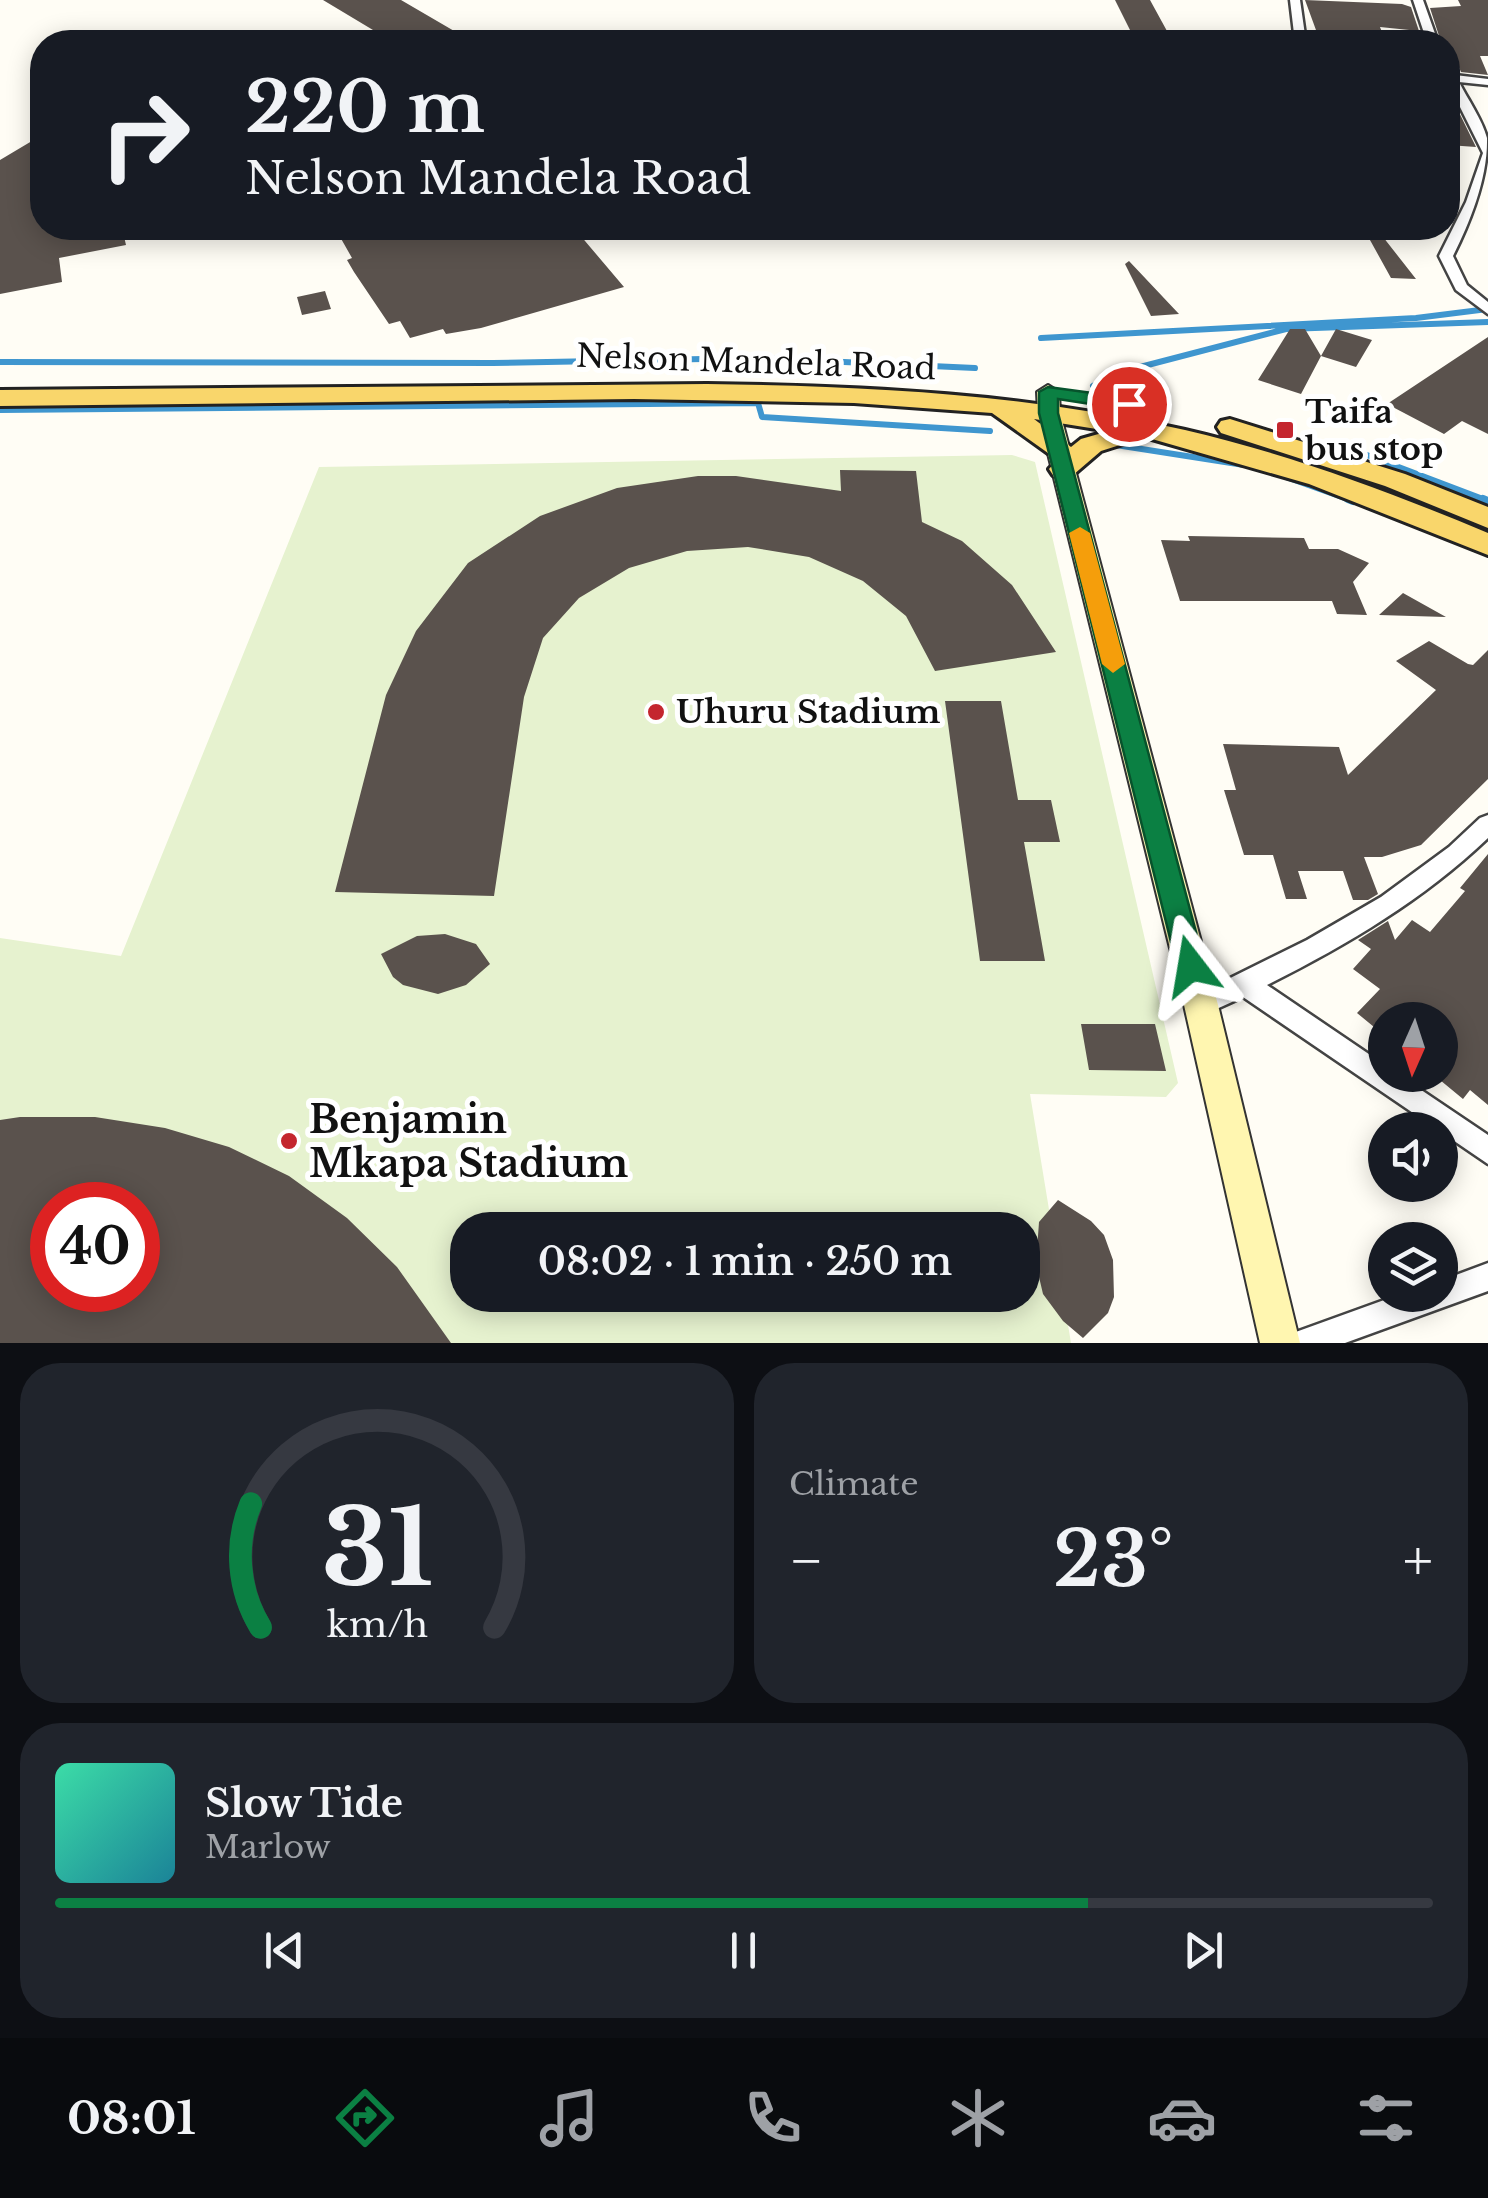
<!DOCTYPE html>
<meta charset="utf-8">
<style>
body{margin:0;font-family:"Libre Baskerville",serif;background:#20242c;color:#f1f3f6;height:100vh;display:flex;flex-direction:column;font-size:38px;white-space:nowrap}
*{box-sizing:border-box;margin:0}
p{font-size:32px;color:#9ea1a6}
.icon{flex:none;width:55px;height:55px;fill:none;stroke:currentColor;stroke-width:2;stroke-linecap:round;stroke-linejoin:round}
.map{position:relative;height:1343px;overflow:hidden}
.sheet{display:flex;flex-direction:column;gap:20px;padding:20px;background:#0d0f14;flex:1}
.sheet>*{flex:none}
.banner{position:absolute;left:30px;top:30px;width:1430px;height:210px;border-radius:40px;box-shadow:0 5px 25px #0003;background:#171b24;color:#f1f3f6;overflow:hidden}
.needle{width:65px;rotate:183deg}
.fabs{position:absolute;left:1368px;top:1002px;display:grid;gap:20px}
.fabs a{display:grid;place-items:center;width:90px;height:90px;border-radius:50%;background:#171b24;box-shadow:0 5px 25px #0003;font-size:50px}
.speed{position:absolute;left:30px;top:1182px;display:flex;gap:20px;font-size:50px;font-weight:700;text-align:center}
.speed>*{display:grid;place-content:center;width:130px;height:130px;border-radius:50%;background:#171b24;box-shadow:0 5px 25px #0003;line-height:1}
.speed .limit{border:15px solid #d22;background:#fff;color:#111}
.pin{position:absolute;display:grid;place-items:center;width:85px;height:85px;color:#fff;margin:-42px;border:5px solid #fff;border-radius:50%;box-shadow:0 2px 10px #0007}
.me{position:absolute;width:110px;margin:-55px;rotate:346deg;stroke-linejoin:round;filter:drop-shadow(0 0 8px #0008)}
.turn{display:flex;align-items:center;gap:35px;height:210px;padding:0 50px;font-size:45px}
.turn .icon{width:130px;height:130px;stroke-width:2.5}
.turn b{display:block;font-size:70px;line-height:85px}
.big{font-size:75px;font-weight:600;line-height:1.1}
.sheet .tile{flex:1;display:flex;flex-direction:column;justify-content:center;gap:15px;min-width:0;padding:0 35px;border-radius:40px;background:#20242c}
.sheet .dial{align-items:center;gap:0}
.dial svg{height:260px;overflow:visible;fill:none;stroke:#363941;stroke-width:7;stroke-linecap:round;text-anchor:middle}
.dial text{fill:#f1f3f6;stroke:none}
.song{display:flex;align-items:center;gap:30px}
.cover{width:120px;height:120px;border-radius:15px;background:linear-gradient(135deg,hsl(160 70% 55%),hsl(190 70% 35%))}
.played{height:10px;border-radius:5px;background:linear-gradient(90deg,#0b8043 75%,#363941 75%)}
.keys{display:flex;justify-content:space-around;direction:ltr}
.heat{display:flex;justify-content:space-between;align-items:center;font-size:55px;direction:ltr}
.sheet .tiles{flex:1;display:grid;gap:20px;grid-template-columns:1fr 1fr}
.tile:last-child{grid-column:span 2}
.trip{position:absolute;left:450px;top:1212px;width:590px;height:100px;border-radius:40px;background:#171b24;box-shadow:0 5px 25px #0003;font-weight:600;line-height:100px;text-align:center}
.menu{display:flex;height:160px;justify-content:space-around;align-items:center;background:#090b0e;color:#9ea1a6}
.menu .icon{width:70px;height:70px}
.menu .on{color:#0b8043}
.menu b{font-size:45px;color:#f1f3f6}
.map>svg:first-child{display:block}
.pitch{fill:#e6f2cf;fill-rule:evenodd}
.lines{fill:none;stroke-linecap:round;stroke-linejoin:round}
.stream-far1{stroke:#3f96cf;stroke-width:6}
.stream{stroke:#3f96cf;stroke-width:8}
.building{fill:#5a524d;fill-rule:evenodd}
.street-casing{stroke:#444;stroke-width:5}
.secondary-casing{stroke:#333;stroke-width:4}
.primary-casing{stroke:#222;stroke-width:6}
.street{fill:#fff;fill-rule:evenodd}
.secondary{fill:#fff6b0;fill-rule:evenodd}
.primary{fill:#f9d66b;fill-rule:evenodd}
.route{fill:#0b8043;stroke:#07532c;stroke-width:2.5}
.slow{fill:#f59e0b}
.poi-dot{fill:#c4262e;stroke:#fff;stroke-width:4}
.labels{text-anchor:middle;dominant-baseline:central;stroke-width:10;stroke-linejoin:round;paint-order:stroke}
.street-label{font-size:32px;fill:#111;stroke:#fff}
.poi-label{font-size:32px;font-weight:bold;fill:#111;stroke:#fff;text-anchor:start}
.near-poi-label{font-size:38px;font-weight:bold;fill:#111;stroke:#fff;text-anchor:start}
</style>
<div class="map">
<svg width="1488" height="1343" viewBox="0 0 1488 1343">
<rect width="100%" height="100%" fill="#fffdf5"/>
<!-- pitch -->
<path class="pitch" d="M1012,455l23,7 143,621 -12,14 -136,-3 41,249h-1071v-405l121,18 198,-489zM52,1205h86v85h-86zM468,1230h554v65h-554z"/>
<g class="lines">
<!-- stream-far1 -->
<path class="stream-far1" d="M1041,338l375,-20 72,-9
M0,362l493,1 263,-5 219,10
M1093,386l24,-13 169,-44 202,-7
M0,410l758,-7 4,14 228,14
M1330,441l158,60
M1116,445l128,20
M1286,477l67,24"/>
<!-- stream -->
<path class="stream" d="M1348,499l5,2
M1483,499l5,2"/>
</g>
<!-- building -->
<path class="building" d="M323,0h78l60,35 -24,7h-44z
M1115,0h35l23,42h-37z
M1305,0l97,4 9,3 8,24 -39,-4 5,13 -65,1z
M1458,0h30v56h-8l8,19 -27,-3 -13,-30h-7l-11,-34 31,-2z
M1448,90l28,57 -28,-2z
M42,135v93h80l4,17 -67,13 3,24 -62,12v-134z
M335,228h117l1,5 20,-5h101l50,59 -143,41 -35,6 -3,-5 -33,9 -10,-17 -11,3 -35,-52 -7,-12 5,-2z
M1370,228h6l40,51 -25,-1 -26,-47z
M1129,261l50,53 -28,2 -26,-52z
M325,291l6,18 -29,6 -5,-18z
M1290,329h15l16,27 15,-27 36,11 -16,27 -35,-11 -20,38 -43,-14z
M1488,337v97l-26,-13 -18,13 -57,-30z
M840,470l76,1 6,51 40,19 50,44 44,67 -121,19 -29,-55 -43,-35 -54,-24 -61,-10 -61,4 -58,17 -50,30 -36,40 -19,59 -30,199 -159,-4 51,-197 30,-64 52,-68 72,-47 77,-28 81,-12h38l105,15z
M1188,536l116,2 5,11h29l31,14 -16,19 14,33 -30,-1 -5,-13h-152l-19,-61 29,1z
M1403,593l43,24 -67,-2z
M1429,641l39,23 5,1 15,-15v129l-67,66 -39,12h-18l14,37 -10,6h-15l-10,-29h-45l9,28h-21l-13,-44h-29l-20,-65h12l-13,-46 116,3 9,28 88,-85 -40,-29z
M945,701h56l17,99h33l9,42h-36l21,119h-65z
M1488,854v251l-18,-15 -7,9 -23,-19v-60h-55v16l-28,-23 23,-24 -27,-20 18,-20 -13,-9 30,-19 7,19 17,-20 18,12 35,-41 -5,-3z
M445,934l31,10 14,20 -24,21 -28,9 -35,-9 -10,-8 -12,-23 36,-18z
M1081,1024h74l11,47 -77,-1z
M20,1117h75l70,11 64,19 60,29 58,42 50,49 54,76h-451v-223zM52,1205h86v85h-86z
M1058,1200l33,21 13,14 9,25 1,37 -6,16 -25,25 -20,-17 -20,-27 -7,-30 3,-42z"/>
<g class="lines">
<defs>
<path id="street" d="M1290,0h10l6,42h-11z
M1413,0h10l15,42h-11z
M1448,70l7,5 33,4v6l-29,-3c9,18 23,37 28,56 1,40 -17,84 -34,118l14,29 21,17v12l-32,-24 -17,-34 27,-54 17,-49 -35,-70z
M1488,815v23c-65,62 -141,107 -221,147l118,80v10h14l89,60v29l-245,-167 -42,19 -9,-3 -3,-8 3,-8 115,-57 74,-43 68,-50 31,-29z
M1488,1263v28l-143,52h-57l5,-10 105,-38h42v-14z"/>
<path id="secondary" d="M1048,385l11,7 1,21 158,592 82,338h-40l-76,-338 -146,-592 -1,-21z"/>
<path id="primary" d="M707,384c161,2 321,10 478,46 104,24 205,62 303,103v22l-179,-71 -164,-47 -44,14 -28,24h-20l-4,-6 14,-15 -15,-1 -56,-40 -138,-10 -220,-4 -634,7v-16zM1034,419l75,12 -28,8 -10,8z
M1230,419l175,55 83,33v21l-103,-42 -164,-53 -4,-6 4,-6z"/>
</defs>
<!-- street casing -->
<use href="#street" class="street-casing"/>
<!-- secondary casing -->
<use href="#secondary" class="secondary-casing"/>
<!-- primary casing -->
<use href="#primary" class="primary-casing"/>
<!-- street -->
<use href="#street" class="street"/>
<!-- secondary -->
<use href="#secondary" class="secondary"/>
<!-- primary -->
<use href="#primary" class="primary"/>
</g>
<!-- route -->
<path class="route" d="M1048,387l81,11 9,6 -9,6 -71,-11v14l147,553 -4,9 -10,4 -9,-4 -5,-9 -138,-553v-21z"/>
<!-- slow -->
<path class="slow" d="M1080,527l10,6 35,131 -12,9 -11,-9 -33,-131z"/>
<!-- markers -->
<g class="poi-dot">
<rect x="1275" y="420" width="20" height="20" rx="5"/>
<circle cx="656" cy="712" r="10"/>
<circle cx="289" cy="1141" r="10"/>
</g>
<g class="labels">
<!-- street labels -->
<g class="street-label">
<text transform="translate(756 362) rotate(2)">Nelson Mandela Road</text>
</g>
<!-- poi labels -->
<g class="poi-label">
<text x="1305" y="412">Taifa<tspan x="1305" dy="37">bus stop</tspan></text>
<text x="676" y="712">Uhuru Stadium</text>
</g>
<!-- near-poi labels -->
<g class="near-poi-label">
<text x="309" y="1119">Benjamin<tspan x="309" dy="44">Mkapa Stadium</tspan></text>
</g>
</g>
</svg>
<div class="fabs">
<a><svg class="needle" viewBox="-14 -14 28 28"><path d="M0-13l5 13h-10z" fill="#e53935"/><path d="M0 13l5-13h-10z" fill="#9ea1a6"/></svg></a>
<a><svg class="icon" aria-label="sound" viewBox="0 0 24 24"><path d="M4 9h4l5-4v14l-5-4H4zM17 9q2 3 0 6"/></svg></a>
<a><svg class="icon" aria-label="layers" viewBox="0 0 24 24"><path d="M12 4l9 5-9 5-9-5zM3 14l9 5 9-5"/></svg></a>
</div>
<div class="speed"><div class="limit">40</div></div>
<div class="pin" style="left:1129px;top:404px;background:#d93025"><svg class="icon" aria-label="arrive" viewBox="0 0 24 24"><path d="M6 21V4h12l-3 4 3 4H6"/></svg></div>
<svg class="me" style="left:1191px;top:966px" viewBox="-20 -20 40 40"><path d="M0-17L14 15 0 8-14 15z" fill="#0b8043" stroke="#fff" stroke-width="4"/></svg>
<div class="trip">08:02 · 1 min · 250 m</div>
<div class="banner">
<div class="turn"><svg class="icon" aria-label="right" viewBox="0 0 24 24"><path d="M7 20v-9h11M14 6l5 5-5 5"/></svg><div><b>220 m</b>Nelson Mandela Road</div></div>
</div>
</div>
<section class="sheet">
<div class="tiles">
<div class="tile dial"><svg viewBox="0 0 100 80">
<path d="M14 69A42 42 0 1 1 86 69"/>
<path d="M14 69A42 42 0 0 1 11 31" stroke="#0b8043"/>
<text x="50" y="56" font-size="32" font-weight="700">31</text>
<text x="50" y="72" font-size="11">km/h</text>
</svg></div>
<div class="tile"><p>Climate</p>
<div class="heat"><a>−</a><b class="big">23°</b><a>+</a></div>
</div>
<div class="tile">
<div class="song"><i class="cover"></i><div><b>Slow Tide</b><p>Marlow</p></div></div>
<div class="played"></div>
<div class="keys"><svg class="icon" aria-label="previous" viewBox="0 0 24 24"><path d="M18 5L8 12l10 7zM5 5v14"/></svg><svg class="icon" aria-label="pause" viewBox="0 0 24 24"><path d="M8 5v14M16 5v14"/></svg><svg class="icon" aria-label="next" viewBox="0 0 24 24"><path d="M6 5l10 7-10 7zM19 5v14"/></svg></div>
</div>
</div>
</section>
<nav class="menu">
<b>08:01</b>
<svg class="icon on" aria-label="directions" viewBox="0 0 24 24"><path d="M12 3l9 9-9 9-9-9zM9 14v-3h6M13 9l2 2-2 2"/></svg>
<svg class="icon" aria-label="music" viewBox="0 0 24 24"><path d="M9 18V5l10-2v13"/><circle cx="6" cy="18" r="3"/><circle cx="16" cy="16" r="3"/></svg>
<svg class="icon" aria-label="phone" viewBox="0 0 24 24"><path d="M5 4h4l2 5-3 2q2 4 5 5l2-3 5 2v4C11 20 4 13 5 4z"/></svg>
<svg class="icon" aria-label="climate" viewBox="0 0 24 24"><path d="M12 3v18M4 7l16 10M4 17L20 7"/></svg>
<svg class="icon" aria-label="car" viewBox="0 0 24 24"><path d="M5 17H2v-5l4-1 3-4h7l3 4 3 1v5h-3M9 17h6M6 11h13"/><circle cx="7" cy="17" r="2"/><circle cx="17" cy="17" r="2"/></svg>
<svg class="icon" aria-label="filters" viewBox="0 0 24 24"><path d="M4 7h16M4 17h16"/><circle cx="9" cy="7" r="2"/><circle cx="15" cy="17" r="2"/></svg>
</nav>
